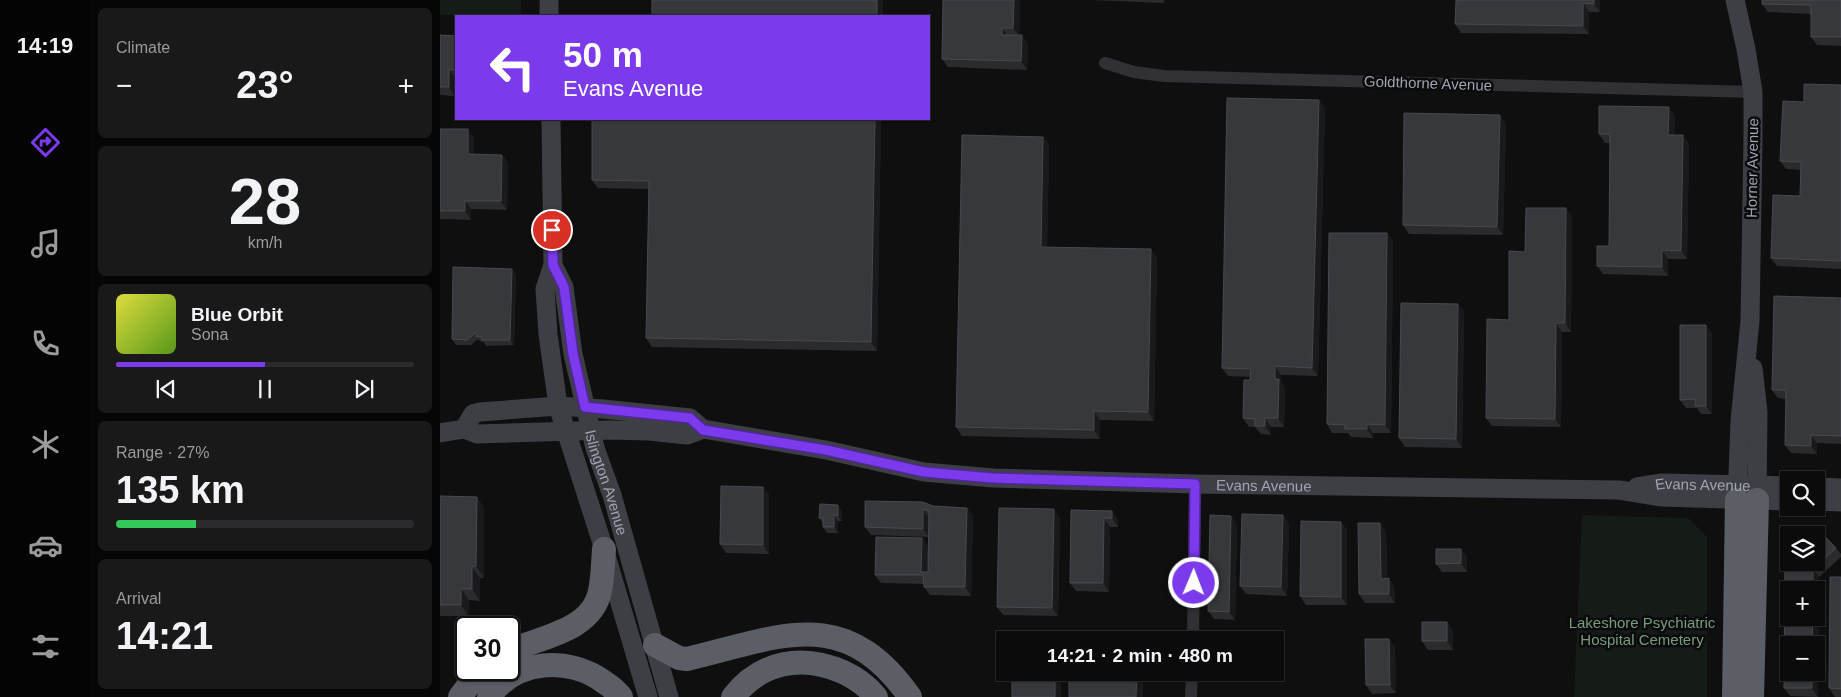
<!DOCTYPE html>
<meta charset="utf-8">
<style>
body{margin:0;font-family:Helvetica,sans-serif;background:#19191a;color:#f1f3f6;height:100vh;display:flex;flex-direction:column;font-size:19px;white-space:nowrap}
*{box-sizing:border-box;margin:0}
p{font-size:16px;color:#9a9b9d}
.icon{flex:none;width:28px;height:28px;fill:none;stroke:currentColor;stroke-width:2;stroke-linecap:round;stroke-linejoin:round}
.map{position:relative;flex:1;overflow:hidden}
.sheet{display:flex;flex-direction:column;gap:8px;padding:8px;background:#060607;width:350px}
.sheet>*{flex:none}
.banner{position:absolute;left:15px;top:15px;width:475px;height:105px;border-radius:0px;box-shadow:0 1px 4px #0004,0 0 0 1px #2b2b2d;background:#7c3aed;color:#fff;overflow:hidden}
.tools{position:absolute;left:1340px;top:471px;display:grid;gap:10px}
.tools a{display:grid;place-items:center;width:45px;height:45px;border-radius:0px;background:#0b0b0c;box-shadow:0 1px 4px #0004,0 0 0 1px #2b2b2d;font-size:25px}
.speed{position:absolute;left:15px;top:616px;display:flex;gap:10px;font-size:25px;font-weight:700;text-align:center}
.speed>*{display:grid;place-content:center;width:65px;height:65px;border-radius:50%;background:#0b0b0c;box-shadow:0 1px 4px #0004,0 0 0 1px #2b2b2d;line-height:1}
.speed .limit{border:2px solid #111;border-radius:8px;background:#fff;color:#111}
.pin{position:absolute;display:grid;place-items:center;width:42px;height:42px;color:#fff;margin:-21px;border:2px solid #fff;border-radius:50%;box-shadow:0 1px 5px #0007}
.me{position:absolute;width:55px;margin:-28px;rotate:1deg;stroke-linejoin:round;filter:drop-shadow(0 0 4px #0008)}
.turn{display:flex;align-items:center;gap:18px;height:105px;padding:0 25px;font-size:22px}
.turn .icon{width:65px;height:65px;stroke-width:2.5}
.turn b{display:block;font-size:35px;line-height:42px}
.big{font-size:38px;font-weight:700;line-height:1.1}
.sheet .tile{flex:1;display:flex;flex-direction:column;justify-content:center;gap:8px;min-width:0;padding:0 18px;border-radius:8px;background:#19191a}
.sheet .dial{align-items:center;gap:0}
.dial b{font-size:65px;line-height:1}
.song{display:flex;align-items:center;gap:15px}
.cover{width:60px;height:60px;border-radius:8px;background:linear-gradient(135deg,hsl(60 70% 55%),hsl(90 70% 35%))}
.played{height:5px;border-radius:2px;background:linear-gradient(90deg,#7c3aed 50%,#2b2b2d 50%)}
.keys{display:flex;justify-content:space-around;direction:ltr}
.heat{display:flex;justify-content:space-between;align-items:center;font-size:28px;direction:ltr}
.charge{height:8px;border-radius:4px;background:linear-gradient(90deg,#34c759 27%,#2b2b2d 0)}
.trip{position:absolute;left:556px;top:631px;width:288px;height:50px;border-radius:0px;background:#0b0b0c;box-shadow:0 1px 4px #0004,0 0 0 1px #2b2b2d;font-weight:700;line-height:50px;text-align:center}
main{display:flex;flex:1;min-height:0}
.menu{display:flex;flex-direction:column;width:90px;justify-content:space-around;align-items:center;background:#040405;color:#9a9b9d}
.menu .icon{width:35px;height:35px}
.menu .active{color:#7c3aed}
.menu b{font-size:22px;color:#f1f3f6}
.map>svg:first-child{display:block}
.green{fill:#151b17}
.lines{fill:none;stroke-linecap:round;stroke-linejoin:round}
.street{stroke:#303035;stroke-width:12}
.secondary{stroke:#3e3f45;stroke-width:19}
.highway{stroke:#5c5e66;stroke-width:24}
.wall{fill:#2b2b2e}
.shaded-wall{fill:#1a1a1c}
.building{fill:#37383c;stroke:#48494e}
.route-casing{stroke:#51269a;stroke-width:12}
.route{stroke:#7c3aed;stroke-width:9}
.labels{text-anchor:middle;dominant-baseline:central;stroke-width:5;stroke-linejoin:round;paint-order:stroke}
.street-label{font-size:15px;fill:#a0a3b1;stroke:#0a0a0b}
.park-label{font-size:15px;fill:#779c7d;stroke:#0a0a0b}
</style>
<main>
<nav class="menu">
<b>14:19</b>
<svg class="icon active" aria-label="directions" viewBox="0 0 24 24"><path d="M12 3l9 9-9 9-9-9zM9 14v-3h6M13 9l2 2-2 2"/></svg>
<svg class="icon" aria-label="music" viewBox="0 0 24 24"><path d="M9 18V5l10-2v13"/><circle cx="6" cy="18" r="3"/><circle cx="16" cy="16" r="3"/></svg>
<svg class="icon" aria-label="phone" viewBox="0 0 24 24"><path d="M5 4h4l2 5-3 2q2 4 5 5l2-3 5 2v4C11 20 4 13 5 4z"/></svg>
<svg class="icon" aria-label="climate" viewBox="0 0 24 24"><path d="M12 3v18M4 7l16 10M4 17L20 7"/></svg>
<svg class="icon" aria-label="car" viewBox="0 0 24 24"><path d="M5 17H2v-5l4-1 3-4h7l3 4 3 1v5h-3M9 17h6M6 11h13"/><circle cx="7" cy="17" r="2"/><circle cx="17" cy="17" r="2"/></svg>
<svg class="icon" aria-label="filters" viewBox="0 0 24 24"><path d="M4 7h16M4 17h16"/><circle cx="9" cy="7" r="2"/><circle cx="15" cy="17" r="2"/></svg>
</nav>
<section class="sheet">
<div class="tile"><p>Climate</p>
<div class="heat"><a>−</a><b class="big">23°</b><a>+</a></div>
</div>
<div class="tile dial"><b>28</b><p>km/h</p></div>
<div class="tile">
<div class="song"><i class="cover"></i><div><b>Blue Orbit</b><p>Sona</p></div></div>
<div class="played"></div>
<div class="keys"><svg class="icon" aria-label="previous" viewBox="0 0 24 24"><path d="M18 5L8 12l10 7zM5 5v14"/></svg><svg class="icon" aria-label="pause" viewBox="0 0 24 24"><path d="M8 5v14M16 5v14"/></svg><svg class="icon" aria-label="next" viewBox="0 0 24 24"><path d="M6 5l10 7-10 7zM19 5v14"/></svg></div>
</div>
<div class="tile"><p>Range · 27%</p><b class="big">135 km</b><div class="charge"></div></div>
<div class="tile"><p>Arrival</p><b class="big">14:21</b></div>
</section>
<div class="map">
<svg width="1401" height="697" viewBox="0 0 1401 697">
<rect width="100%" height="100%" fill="#0f0f10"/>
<!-- green -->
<path class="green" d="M0,0h81v16l-81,-1z
M1142,515l106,3 19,19v160h-133z"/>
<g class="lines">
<!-- street -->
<path class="street" d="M665,63l29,9 30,4 589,16
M753,640l2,-156
M751,697l1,-25"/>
<!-- secondary -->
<g class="secondary">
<path d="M109,0v16"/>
<path d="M1295,0l11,49 7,43v45l-3,184 -10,100 -3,79"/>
<path d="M111,119l2,146 -8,24 3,45 10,72 46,143 44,148"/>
<path id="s1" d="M113,265l11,22 9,67 22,94 17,47 57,202"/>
<path d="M1313,368l5,44 -1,86"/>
<path d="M24,429l9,-15 7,-2 78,-6 45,3 87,9 13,11"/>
<path id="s2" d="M0,433l24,-4 13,5 132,-4 40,1 38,4 16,-6 123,21 98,22 69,6 202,6 424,6 43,7 127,4"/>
<path id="s3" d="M1197,487l25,-4 127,3"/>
<path d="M1376,487l25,1"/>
<path d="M1376,501l25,1"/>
</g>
<!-- highway -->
<path class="highway" d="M215,645l24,13 8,1c93,-22 157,-56 223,38
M69,651c32,-14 83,-20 91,-60 3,-14 3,-29 4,-42
M20,697l20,-27
M49,697c26,-38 80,-41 115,-15 6,4 13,9 17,15
M293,697c28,-36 70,-43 110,-25 13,6 24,14 33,25
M1294,697l3,-197
M1312,697l5,-197"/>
</g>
<!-- wall -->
<path class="wall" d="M503,0h77l-1,35h3l6,9 -1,26 -79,-3 -6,-8z
M651,0h73v3z
M1160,0v12h-11v22l-128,-1 -6,-9z
M1401,0v46l-24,-1 -6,-8v-23l-43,-2 -6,-8z
M0,35l16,1v42h-1l-1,18 -14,-1z
M1401,85v184l-64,-3 -6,-8 29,-62 1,-26 -15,-1 -6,-8 24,-59z
M885,108l-7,268 -37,-1v7l4,5 -1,40h-13v8l-10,-1 -6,-7h-6l-6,-9 8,-41 -23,-1 -6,-8z
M1235,116l-1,19h9l6,9 -2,115h-19v17l-65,-2 -6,-8 12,-20 1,-103h-5l-6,-9z
M152,119h289l-4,232 -225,-4 -6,-9 3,-149 -51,-1 -6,-8z
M1066,124l-3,111 -94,-1 -6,-9z
M0,129h28l6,9v16l28,1 6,8 -1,47 -36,-1v11l-31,-1z
M603,137l6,8 -2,102 110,10 -3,164 -54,-1v19l-138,-3 -6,-9z
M1126,208l6,9 -1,115h-9l-1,95 -69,-1 -6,-8 39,-166z
M947,233l6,9 -2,191h-18v5l-22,-1 -3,-4h-16l-5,-9z
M76,274l-2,71 -28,1 -2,-4h-3l-3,-3 -7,6h-15l-4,-6z
M1401,298v146l-24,-1v11l-26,-1 -6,-8 1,-46 -8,-1 -6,-8z
M1024,312l-2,136 -57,-1 -6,-9z
M1272,333v81h-11l-4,-6h-11l-6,-8z
M323,487l6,8v59l-43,-1 -6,-9z
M0,496l37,1 7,11v70h-4v23l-11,-1 -1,16h-28z
M493,506l40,10 -2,80 -41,-1 -6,-8v-3l-43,-1 -6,-8 53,-29 -1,26h1l1,-35 -58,-2 -6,-8z
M631,510l41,1 6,9v7h-8l-1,65 -33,-1 -6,-8z
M402,511v10h-4v12h-11l-4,-6v-4l-4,-5z
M843,515l6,9 -2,72 -41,-2 -6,-8z
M620,518l-2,98 -55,-1 -6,-8z
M901,522l6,8v75h-41l-6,-9z
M797,524l-2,96 -21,-1 -6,-8z
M946,532l1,46h2l5,9 1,16h-30l-6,-9z
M1396,548l5,6v3l-22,20 -1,120 -28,-1 -6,-8 1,-129z
M1021,549l6,8v15h-25l-6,-8z
M1401,577v120h-6l-6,-9z
M1007,622l6,9v19h-25l-6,-9z
M949,639l6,8 1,46 -24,1 -6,-9z"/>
<!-- shaded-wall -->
<path class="shaded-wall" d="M437,0h6v16h-6z
M574,0h6l-1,36 -6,-8z
M1154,0h6v12l-6,-8z
M1143,3l6,9v22l-6,-8z
M562,28l6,8 -6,-1z
M582,35l6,9 -1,26 -6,-9z
M9,69l6,9 -1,18 -5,-9z
M879,100l6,8 -7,268 -6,-8z
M1229,107l6,9 -1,27 -6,-8z
M1060,115l6,9 -3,111 -6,-8z
M435,119h6l-4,232 -6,-9z
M28,129l6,9v25l-6,-9z
M1243,135l6,9 -2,115 -6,-8z
M603,137l6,8 -2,110 -6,-8z
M62,155l6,8 -1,47 -6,-9z
M25,201l6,8v11l-6,-9z
M1126,208l6,9 -1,115 -6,-9z
M947,233l6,9 -2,191 -6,-8z
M711,249l6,8 -3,164 -6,-9z
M1222,250l6,9v17l-6,-9z
M72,269l4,5 -2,71 -4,-5z
M1018,304l6,8 -2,136 -6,-9z
M1116,323l6,9 -1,95 -6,-8z
M1266,325l6,8v81l-6,-8z
M835,366l6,9v7l4,5 -1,40 -6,-9 -3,-39z
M654,411l6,9v19l-6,-9z
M825,418l6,9v8l-6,-9z
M927,424l6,9v5l-6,-9z
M1371,435l6,8v11l-6,-8z
M323,487l6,8v59l-6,-9z
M37,497l7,11v70l-8,-12z
M398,505l4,6v10l-4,-5z
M527,508l6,8 -2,80 -6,-9z
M483,509l6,8v20l-6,-8z
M614,509l6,9 -2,98 -6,-8z
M672,511l6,9v7l-6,-9z
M394,515l4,6v12l-4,-6z
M843,515l6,9 -2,72 -6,-9z
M791,516l6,8 -2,96 -6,-8z
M664,518l6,9 -1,65 -6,-9z
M901,522l6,8v75l-6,-8z
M940,523l6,9 1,55 -6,-8z
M482,538l6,8 -1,34 -6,-8z
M1021,549l6,8v15l-6,-9z
M32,567l8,11v23l-8,-12z
M1373,569l6,8 -1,120 -6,-9v-16h4v-27h-4l1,-27h3v-28h-3z
M949,578l5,9 1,16 -6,-9z
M21,589l8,11 -1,16 -7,-11z
M1007,622l6,9v19l-6,-9z
M949,639l6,8 1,46 -6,-8z
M697,672h6v25h-7z
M615,673l6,9v15h-6z"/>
<!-- building -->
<path class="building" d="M212,0h225v16h-225z
M503,0h71l-1,28h-11v7h20l-1,26 -79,-2z
M1016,0h138v4l-11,-1v23l-128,-2z
M1322,0h79v37h-30v-32l-49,-1z
M0,35l16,1v34l-7,-1v18h-9z
M1364,84l37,1v176l-70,-3 2,-63 27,1 1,-34 -21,-1 3,-60 21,1z
M787,98l92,2 -7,268 -37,-2v13h4l-1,39h-13v8h-10v-7l-12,-1 1,-38h6l1,-11 -29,-1z
M1159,106l70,1 -1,28h15l-2,116 -19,-1v17l-65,-1v-20h12l1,-112h-11z
M964,113l96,2 -3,112 -94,-2z
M152,119h283l-4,223 -225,-4 3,-157 -57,-1z
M0,129h28v25l34,1 -1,46h-36v10h-25z
M522,135l81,2 -2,110 110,2 -3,163 -54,-1v19l-138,-3z
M1086,208h40l-1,115h-9l-1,96 -69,-1 1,-99 22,1v-69l16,1z
M889,233h58l-2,192 -18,-1v5h-22v-4l-18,-1z
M13,267l59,2 -2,71h-28l-1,-4 -4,1 -1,-4h-1l-8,7 -15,-1z
M1334,296l67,2v138l-30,-1v11l-26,-1 1,-55h-14z
M961,303l57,1 -2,135 -57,-1z
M1240,325h26v81h-11l1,-7 -16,1z
M281,486l42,1v58l-43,-1z
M0,496l37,1 -1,69 -4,1v22h-11v16h-21z
M425,501l58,1 10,4 34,2 -2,79h-41l-1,-12h-48l1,-38 46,1 -1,34h7l1,-61 -6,-2v20l-58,-2z
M380,504l18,1v11l-4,-1v12h-11v-9h-4z
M559,508l55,1 -2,99 -55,-1z
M631,510l41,1v7h-8l-1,65h-33z
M802,514l41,1 -2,72 -41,-1z
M770,515l21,1 -2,96 -21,-1z
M861,521l40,1v75l-41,-1z
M918,523h22l1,56 8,-1v16h-30z
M1376,527l20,21 -23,21v21h-24v28h24l-1,27h-23v27h23v16h-28l1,-129 4,-4v7h27v-27h-9z
M996,549h25v14l-25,1z
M1390,577h11v112l-12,-1z
M982,622h25v19h-25z
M925,639h24l1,46h-24z
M572,672l43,1v24h-43z
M629,672h68l-1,25h-67z"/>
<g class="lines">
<defs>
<path id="route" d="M112,230l1,35 11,22 9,67 12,53 105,11 13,12 123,20 98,22 69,6 202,6 -1,99"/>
</defs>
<!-- route casing -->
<use href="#route" class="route-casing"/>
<!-- route -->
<use href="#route" class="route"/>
</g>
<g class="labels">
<!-- street labels -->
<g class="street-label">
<text transform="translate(988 83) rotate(2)">Goldthorne Avenue</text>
<text transform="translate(1312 168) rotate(-89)">Horner Avenue</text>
<text stroke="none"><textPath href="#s1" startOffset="225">Islington Avenue</textPath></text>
<text stroke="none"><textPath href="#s2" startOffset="831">Evans Avenue</textPath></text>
<text stroke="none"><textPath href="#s3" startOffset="66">Evans Avenue</textPath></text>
</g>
<!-- park labels -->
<g class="park-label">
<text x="1202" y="622">Lakeshore Psychiatric<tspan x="1202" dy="17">Hospital Cemetery</tspan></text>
</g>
</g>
</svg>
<div class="tools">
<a><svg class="icon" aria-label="search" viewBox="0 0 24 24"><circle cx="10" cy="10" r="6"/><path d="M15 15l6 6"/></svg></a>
<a><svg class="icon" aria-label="layers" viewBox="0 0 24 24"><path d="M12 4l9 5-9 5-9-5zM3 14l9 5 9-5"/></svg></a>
<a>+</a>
<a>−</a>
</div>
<div class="speed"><div class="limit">30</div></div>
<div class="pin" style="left:112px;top:230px;background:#d93025"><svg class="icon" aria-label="arrive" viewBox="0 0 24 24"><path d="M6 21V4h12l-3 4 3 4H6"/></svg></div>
<svg class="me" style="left:754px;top:583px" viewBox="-20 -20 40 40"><circle r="17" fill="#7c3aed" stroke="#fff" stroke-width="3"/><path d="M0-11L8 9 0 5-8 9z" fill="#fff"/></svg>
<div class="trip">14:21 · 2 min · 480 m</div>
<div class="banner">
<div class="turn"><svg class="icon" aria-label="left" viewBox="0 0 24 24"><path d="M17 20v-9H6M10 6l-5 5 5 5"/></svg><div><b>50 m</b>Evans Avenue</div></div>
</div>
</div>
</main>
